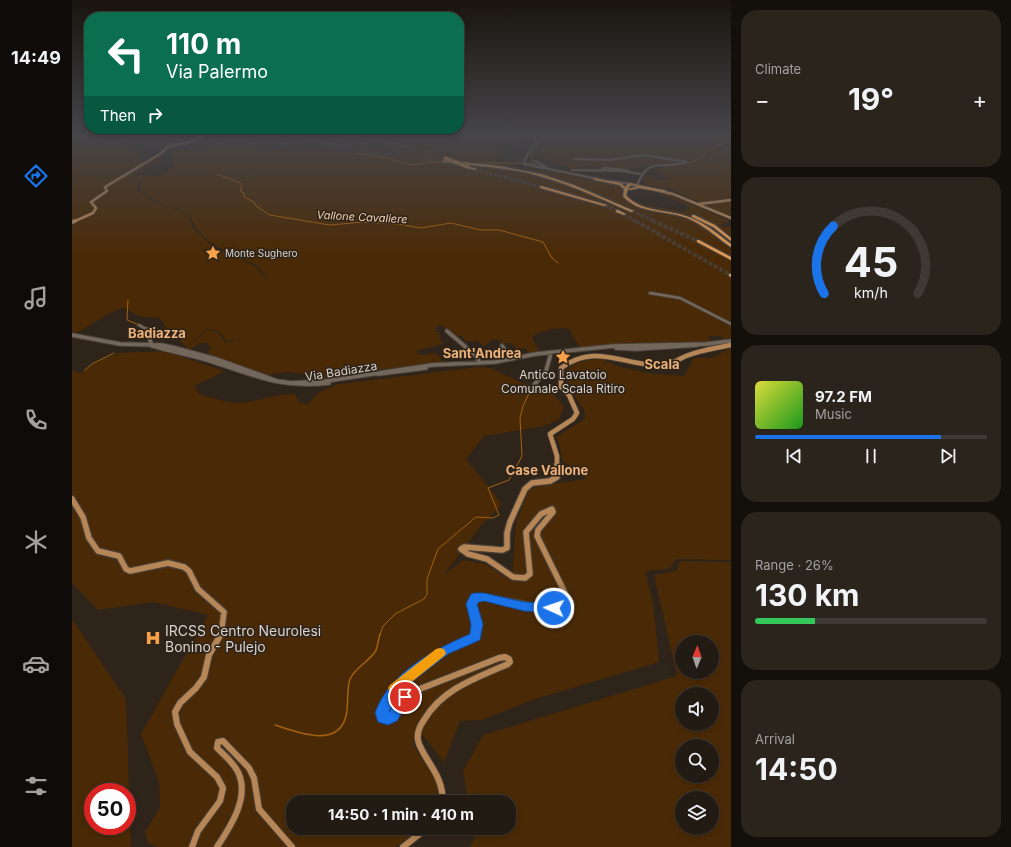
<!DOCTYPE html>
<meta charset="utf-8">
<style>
body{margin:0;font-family:Inter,sans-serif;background:#2a241d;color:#f1f3f6;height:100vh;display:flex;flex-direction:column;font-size:15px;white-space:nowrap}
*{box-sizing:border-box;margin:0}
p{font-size:13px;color:#a2a1a0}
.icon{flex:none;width:22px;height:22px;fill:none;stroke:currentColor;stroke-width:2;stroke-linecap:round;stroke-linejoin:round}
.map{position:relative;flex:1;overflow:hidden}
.side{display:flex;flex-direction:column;gap:10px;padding:10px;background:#130f0b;width:280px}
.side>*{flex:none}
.hud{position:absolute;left:12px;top:12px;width:380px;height:122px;border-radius:16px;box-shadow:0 2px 6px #0003,0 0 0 1px #3f3934;background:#0b6e4f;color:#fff;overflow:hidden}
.needle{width:26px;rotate:2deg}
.buttons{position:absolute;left:603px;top:635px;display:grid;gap:8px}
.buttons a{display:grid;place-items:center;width:44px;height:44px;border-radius:50%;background:#221b14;box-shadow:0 2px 6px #0003,0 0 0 1px #3f3934;font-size:20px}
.speed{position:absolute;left:12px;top:783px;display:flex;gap:8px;font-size:20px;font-weight:700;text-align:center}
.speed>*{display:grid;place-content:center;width:52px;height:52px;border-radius:50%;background:#221b14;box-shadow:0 2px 6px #0003,0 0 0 1px #3f3934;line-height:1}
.speed .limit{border:6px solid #d22;background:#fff;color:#111}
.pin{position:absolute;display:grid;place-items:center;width:34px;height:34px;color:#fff;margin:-17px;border:2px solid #fff;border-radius:50%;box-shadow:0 1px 4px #0007}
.me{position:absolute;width:44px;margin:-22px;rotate:273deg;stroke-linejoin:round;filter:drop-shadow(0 0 3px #0008)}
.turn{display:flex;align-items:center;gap:14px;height:84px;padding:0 16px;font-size:18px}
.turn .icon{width:52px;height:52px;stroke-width:2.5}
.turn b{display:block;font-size:28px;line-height:34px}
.then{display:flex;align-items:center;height:38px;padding:0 16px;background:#0003;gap:8px;font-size:15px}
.big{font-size:30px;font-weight:700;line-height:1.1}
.side .card{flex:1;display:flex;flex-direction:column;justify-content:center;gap:6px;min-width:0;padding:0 14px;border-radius:16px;background:#2a241d}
.side .dial{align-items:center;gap:0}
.dial svg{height:104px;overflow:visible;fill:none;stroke:#3f3934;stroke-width:7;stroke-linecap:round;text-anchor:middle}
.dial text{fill:#f1f3f6;stroke:none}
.song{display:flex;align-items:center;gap:12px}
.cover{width:48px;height:48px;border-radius:6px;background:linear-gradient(135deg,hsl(60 70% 55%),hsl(120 70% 35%))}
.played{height:4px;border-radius:2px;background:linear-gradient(90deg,#1a73e8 80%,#3f3934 80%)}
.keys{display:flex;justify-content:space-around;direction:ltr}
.heat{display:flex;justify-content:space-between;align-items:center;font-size:22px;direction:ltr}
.charge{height:6px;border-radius:3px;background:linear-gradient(90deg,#34c759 26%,#3f3934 0)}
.trip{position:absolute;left:214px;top:795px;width:230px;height:40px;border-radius:16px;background:#221b14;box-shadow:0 2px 6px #0003,0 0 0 1px #3f3934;font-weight:700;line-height:40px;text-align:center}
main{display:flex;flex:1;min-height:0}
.tabs{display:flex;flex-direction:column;width:72px;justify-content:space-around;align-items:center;background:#0e0b08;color:#a2a1a0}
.tabs .icon{width:28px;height:28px}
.tabs .active{color:#1a73e8}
.tabs b{font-size:18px;color:#f1f3f6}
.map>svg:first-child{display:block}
.green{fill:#4a2a06;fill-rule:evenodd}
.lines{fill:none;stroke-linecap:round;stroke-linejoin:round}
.stream-far1{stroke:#a4610f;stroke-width:1}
.stream{stroke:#a4610f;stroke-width:1.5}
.highway-tunnel-far1{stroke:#483e35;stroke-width:3.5;stroke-dasharray:3.5 1.5;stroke-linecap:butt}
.highway-tunnel{stroke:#483e35;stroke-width:4;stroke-dasharray:4 2;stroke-linecap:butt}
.minor-far2-casing{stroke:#494039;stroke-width:3}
.minor-far1-casing{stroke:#494039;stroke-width:4}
.minor-casing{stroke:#494039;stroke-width:5.5}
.major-far4-casing{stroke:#494039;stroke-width:3.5}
.major-far3-casing{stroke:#494039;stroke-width:5}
.major-far2-casing{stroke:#494039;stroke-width:6}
.major-far1-casing{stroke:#494039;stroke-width:8}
.major-casing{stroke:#494039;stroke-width:8}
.highway-casing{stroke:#494039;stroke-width:2.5}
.minor-far2{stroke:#73675b;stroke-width:2}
.minor-far1{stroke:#73675b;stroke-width:2.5}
.minor{stroke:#73675b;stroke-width:3.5}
.major-far4{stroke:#b68656;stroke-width:2.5}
.major-far3{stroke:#b68656;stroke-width:3.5}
.major-far2{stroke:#b68656;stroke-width:4.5}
.major-far1{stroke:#b68656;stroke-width:5.5}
.major{stroke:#b68656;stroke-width:6}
.highway{fill:#e39a53;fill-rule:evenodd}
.highway-bridge-casing{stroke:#494039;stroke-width:4.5;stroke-linecap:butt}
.highway-bridge{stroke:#e39a53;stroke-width:3.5}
.route{fill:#1a73e8;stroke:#114b97}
.slow{fill:#f59e0b}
.labels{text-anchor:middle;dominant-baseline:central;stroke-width:3;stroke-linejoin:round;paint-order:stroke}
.far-poi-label{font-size:10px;fill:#dad2cc;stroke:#2e241a;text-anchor:start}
.far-water-label{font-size:11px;font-style:italic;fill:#f5d0af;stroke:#2e241a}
.street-label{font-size:12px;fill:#dad2cc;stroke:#2e241a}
.poi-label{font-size:12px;fill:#dad2cc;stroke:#2e241a}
.neighbourhood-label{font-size:13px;font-weight:bold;fill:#edb17a;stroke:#2e241a}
.near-poi-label{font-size:14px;fill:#dad2cc;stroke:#2e241a;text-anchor:start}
</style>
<main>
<nav class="tabs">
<b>14:49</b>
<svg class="icon active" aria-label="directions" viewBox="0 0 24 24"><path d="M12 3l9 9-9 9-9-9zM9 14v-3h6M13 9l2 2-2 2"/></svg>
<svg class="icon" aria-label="music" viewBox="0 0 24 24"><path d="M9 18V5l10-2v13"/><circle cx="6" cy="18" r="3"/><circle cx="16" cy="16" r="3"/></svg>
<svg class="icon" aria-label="phone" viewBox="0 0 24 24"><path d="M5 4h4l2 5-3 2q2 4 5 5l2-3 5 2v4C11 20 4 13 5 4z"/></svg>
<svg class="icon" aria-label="climate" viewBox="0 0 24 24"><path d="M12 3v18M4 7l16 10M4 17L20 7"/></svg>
<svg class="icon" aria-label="car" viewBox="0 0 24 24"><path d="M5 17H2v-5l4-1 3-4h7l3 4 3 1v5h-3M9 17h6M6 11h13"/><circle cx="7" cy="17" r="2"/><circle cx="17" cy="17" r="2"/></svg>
<svg class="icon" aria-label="filters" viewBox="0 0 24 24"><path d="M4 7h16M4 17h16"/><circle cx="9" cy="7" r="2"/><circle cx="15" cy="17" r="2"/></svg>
</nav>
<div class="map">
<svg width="659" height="847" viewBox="0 0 659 847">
<rect width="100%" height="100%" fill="#2e241a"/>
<!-- green -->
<path class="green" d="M151,135h36l-3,10 21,5 29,2 8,-7 24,7 52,-3 3,-10 -14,-4h147l-5,1 -4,6 -18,6 6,4 -10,9 27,3 -24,1h9l34,8 -2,-3h3l77,15 4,2 -2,8 24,10 40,7 4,-3v-2l-30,-14 3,-1 68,29 -9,3v2l10,1v93l-6,3 6,3v12l-8,1 -3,-3h-11l1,5 -4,1 -126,6 -12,-20 -18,1 -2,2c-6,1 -12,1 -16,7l8,14 -9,2 -6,-6 -8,1 -6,-6 -11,1 2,-4 -8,-1 -10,7 -8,-5h-11l-3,-5 -9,-1 -10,-9h-6l-2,6h5v8l4,3 -1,1 -27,7 3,4 17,-2 8,10 -80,8 -35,8 -40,-7 -23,3 -60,-22 6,-5 -4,-2 1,-3h-9l-11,7 -2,-2 20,-18c10,0 13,4 18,12h6l7,-4h10c-9,-1 -14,3 -22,3 -5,-10 -9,-12 -19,-12l-20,18 -6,-5 -5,-11 -11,-4c-3,-12 -12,-10 -21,-10 -8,-1 -13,-5 -18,-9 -17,0 -44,27 -54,25v-196l23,4h25l14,4 1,4 6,1 -1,7 4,5 4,1 17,-9 -9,11h-4l-19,12 7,-2 20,1 14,-11 -5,-16h28zM66,182h2v8l14,10 35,14c11,26 25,34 53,41l3,5 14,6 3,7 6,4 -3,2 1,-2 -6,-4 -3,-6 -13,-6 -6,-6 -24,-7 -20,-19 -7,-15 -34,-13 -15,-11z
M198,135h92l-2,1 2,2h13l4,2c-18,9 -16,11 -36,5 -5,-1 -9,1 -13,-1l5,-2 -8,1 -19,-4 -3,2v4c-17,4 -22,2 -37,-6z
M467,135h108v2c28,0 56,-2 84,-2v82l-58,-27 -29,-6v-8c10,0 12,6 25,3l-14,-10 37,-6 -32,1 -13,4 -6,-2 -13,3 -16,-2 -15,2 -8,-3 -12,1 -7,3v-3l-12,-2 -4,-4 -18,-6 9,-16z
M659,348v212l-55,-1 -7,10 -24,2 8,31 6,60 -127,38 -50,20 -22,1 -16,41 -28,-35 -3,13 1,6 22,35 3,21h-146v26h128l-25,19h-239l-9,-4 -3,-11 15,-24 -1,-26 -18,-48 67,-119 -55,-13 -55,8 -26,-27v-213l8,3 19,-12 20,-8 45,-2 61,20 -31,15 6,8c15,5 34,11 49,8 15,-3 30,-9 46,-8l4,8 8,3 12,-13 20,-8 140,-17 12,1 31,15 31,10 11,14 -5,12 -15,7 -60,10 -18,23 36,45 -22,23 -37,49 20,-16 22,4 27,17 4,-58 13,-33 8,-4 49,-7 -24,-19 -2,-15 -4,-8 29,-18 -1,-9 -16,-24 -3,-13c11,-14 26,-13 43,-15l-3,4 9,1 -2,2 35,8 37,3 10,-18h18z
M608,561l51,1v285h-261l5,-10 -2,-9h36v-26h-41l-5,-31 20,-36 194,-59 -23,-101 22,-4zM610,642h30v30h-30zM610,694h30v30h-30zM610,746h30v30h-30zM610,798h30v30h-30z
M0,619l54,80 5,148h-59zM21,792h34v34h-34z"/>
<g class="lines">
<!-- stream-far1 -->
<path class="stream-far1" d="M464,135l5,5 -9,15v5l8,6
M282,153l32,5 25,7 19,-3 27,2
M394,163h57
M454,163l10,1
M617,163l12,-5 8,-9 22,-8
M145,174l23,9 2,3 -2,5 4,2v4l10,5 2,4 14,9 60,10 33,-3 35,2 23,4 30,-5 29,7h19l44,12 9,16 6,5
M56,300l-1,20 12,5
M0,337l33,6
M13,370l7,-6 22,-11
M308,635l3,-9 12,-12 29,-15 3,-5v-15l11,-30 38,-32 17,1 6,-3 -11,-27 21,-8 13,-24 -2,-38 3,-12 8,-17 7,-5"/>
<!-- stream -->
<path class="stream" d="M203,725c22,7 63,24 71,-9 3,-12 0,-25 4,-37 5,-11 18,-17 25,-27 3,-5 3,-12 5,-18"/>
<!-- highway-tunnel-far1 -->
<path class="highway-tunnel-far1" d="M209,135l86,17 77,9
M268,135l78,14 24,7
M403,169l66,18
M533,205l12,6
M560,211l24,11
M552,214l13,8"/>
<!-- highway-tunnel -->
<path class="highway-tunnel" d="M564,221l94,54
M581,221l45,20"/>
<defs>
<path id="minor-far2" d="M461,135l4,6 -12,18 -1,5 74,15
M502,159l36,1 34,-5 43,7c-24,9 -37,-8 -50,23
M463,161l13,7
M500,170l51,1 17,3
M530,170l2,-2 23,2 1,2
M538,181l20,3"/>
<path id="minor-far1" d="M578,293l30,5 51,26
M67,325l8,5"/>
<path id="minor" d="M74,329l6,17
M375,331l28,24 5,8
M0,335l48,9 41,1 14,3 41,11 61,22 14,2 35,-2 106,-16 63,-3 41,-8 78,-8 94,-2
M634,344l25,-3
M81,346c18,6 36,8 54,14 45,14 73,29 122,23
M430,346l10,13
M544,348l21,1 61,-4
M306,374l48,-6
M462,385l12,-14 5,-18"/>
<path id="major-far4" d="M558,184l43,10 58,24
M627,204l32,-4
M1,222l20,-9 3,-5 -5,-6 16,-11 -2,-4 55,-33 9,-8 18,-3 19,-8"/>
<path id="major-far3" d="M0,222l3,-1"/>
<path id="major-far2" d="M485,466v-10l-7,-22 23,-15 4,-6 -8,-18 -8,-8v-19c36,-27 65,0 103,-3 8,-1 15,-6 22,-9 15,-6 30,-8 45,-11"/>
<path id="major-far1" d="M0,499l11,18 6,21 9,13 21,5 7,13 4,2 38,-8 16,4 5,4 9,18 26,23 -3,23
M404,635l1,-11 -6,-20 4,-7h9l65,12 10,-2 7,-5 -1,-9 -28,-57 1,-6 15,-18 -1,-3 -11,5 -15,18 4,42 -5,4 -12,-1 -26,-18 -19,-5 -7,-5 3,-2 38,3 5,-2v-15l3,-11 15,-33 7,-6 18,-2 7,-4v-12"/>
<path id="major" d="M371,802c-1,-28 -14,-35 -24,-58 -3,-8 0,-17 5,-24 18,-31 52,-42 84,-56l2,-2 -1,-3 -4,-2 -6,1 -87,34 -9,7 -12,19h-8c-1,-26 43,-58 64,-69 8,-5 17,-6 26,-10l3,-2v-3
M120,847l6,-16 22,-30 3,-13 -6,-11 -27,-25 -13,-28 -2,-12 5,-9 16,-15 8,-11 5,-22 12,-21
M145,847c14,-21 33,-50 21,-75 -5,-10 -14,-17 -21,-24l1,-6 5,-1 26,27 5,10 5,31 33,38
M331,847l24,-19"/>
<path id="highway" d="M372,160l55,6 42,8 33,11 60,26 -3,1c-34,-15 -67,-30 -103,-39 -28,-6 -57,-7 -85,-11l-1,-1z
M395,166l10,3 -2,1 -8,-2z
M522,178l27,5 4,4 4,-4h2v2l-2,2 -3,8c15,18 43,14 63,22 16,6 29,17 42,27v3c-5,-3 -10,-7 -15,-11 -9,-7 -19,-14 -29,-18 -21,-8 -49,-4 -64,-22l1,-7 -5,-4 -25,-5z
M468,186h2l65,19 -3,1 -64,-18z
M567,186l25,4 2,1 -2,1 -25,-4 -9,2 -2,-1z
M544,210h2l8,4 -2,1 -8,-3z
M620,215h2l21,10 16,13v3l-18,-14 -21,-10z
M625,240h2l32,17v3l-34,-18z
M657,274h2v3l-2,-1z"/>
</defs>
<!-- minor-far2 casing -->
<use href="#minor-far2" class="minor-far2-casing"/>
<!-- minor-far1 casing -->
<use href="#minor-far1" class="minor-far1-casing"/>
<!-- minor casing -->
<use href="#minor" class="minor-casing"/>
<!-- major-far4 casing -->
<use href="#major-far4" class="major-far4-casing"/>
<!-- major-far3 casing -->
<use href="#major-far3" class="major-far3-casing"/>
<!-- major-far2 casing -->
<use href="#major-far2" class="major-far2-casing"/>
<!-- major-far1 casing -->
<use href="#major-far1" class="major-far1-casing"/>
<!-- major casing -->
<use href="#major" class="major-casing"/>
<!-- highway casing -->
<use href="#highway" class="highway-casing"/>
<!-- minor-far2 -->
<use href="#minor-far2" class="minor-far2"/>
<!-- minor-far1 -->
<use href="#minor-far1" class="minor-far1"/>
<!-- minor -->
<use href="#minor" class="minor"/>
<!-- major-far4 -->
<use href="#major-far4" class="major-far4"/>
<!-- major-far3 -->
<use href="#major-far3" class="major-far3"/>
<!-- major-far2 -->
<use href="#major-far2" class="major-far2"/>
<!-- major-far1 -->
<use href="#major-far1" class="major-far1"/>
<!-- major -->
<use href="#major" class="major"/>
<!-- highway -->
<use href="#highway" class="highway"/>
<defs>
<path id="highway-bridge" d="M373,158l23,9"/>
</defs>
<!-- highway-bridge casing -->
<use href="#highway-bridge" class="highway-bridge-casing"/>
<!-- highway-bridge -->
<use href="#highway-bridge" class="highway-bridge"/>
</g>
<!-- sky -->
<linearGradient id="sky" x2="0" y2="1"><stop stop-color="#19140e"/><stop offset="0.53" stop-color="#464549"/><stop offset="1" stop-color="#464549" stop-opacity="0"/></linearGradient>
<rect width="659" height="253" fill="url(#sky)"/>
<!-- route -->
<path class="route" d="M403,593h9l40,9 30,2 4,1 2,3 -2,4 -4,1 -30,-2 -40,-10 -5,1 -2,2 6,20 -3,16 -32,14 -47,36 -12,22c5,-9 9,-23 20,-19l2,4 -14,24 -9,4 -10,-3 -3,-9c14,-40 58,-63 95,-79l1,-10 -5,-20 5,-10z"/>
<!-- slow -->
<path class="slow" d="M368,648l4,1 2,4 -2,3 -45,36 -4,2 -5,-2 -2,-4 2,-3 46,-36z"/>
<!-- icons -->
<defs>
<symbol id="sight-bare" viewBox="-9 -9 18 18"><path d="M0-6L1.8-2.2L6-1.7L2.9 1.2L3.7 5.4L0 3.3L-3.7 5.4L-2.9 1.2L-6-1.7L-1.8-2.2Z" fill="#f7a149" stroke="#2e241a" stroke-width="2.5" paint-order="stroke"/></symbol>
<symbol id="hospital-bare" viewBox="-9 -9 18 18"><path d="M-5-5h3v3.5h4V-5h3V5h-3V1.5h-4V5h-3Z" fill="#f7a149" stroke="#2e241a" stroke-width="2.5" paint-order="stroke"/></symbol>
</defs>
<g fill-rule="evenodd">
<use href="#sight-bare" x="130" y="242" width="22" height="22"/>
<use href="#sight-bare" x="480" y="346" width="22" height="22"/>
<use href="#hospital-bare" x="70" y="627" width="22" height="22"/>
</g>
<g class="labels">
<!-- far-poi labels -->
<g class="far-poi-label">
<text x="153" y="253">Monte Sughero</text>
</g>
<!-- far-water labels -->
<g class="far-water-label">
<text transform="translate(290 217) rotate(3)">Vallone Cavaliere</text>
</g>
<!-- street labels -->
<g class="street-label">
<text transform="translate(269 371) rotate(-9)">Via Badiazza</text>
</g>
<!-- poi labels -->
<g class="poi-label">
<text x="491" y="374">Antico Lavatoio<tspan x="491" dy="14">Comunale Scala Ritiro</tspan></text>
</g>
<!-- neighbourhood labels -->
<g class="neighbourhood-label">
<text x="85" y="333">Badiazza</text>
<text x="410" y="353">Sant'Andrea</text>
<text x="590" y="364">Scala</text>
<text x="475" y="470">Case Vallone</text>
</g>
<!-- near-poi labels -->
<g class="near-poi-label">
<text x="93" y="630">IRCSS Centro Neurolesi<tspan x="93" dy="16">Bonino - Pulejo</tspan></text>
</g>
</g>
</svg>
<div class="buttons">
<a><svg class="needle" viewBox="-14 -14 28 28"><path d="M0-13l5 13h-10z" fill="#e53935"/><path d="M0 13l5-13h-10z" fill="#a2a1a0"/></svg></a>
<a><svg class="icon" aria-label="sound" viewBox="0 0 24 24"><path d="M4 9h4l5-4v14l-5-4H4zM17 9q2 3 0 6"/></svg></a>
<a><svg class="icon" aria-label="search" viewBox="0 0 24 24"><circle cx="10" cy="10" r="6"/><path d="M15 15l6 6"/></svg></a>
<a><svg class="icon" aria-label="layers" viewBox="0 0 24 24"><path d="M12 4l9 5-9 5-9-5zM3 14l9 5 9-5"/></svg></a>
</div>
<div class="speed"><div class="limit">50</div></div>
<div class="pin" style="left:333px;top:697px;background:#d93025"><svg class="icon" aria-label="arrive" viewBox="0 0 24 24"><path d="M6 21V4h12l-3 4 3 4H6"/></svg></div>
<svg class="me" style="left:482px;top:608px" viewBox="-20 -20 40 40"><circle r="17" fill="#1a73e8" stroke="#fff" stroke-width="3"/><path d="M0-11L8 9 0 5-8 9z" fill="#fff"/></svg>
<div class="trip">14:50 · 1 min · 410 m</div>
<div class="hud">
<div class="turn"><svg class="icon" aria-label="left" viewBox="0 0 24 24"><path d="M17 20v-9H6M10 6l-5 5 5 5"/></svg><div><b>110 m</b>Via Palermo</div></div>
<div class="then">Then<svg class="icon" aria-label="right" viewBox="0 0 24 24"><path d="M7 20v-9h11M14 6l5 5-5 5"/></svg></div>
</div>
</div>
<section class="side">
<div class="card"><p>Climate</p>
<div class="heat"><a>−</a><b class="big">19°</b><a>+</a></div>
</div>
<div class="card dial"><svg viewBox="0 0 100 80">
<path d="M14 69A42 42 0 1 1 86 69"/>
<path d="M14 69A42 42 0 0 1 21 17" stroke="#1a73e8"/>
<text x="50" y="56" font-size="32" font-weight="700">45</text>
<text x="50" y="72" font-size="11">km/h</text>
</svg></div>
<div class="card">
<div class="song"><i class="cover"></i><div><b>97.2 FM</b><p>Music</p></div></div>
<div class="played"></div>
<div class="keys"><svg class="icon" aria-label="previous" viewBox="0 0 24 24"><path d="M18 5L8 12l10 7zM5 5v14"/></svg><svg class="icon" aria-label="pause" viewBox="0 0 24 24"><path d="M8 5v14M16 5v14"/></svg><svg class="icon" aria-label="next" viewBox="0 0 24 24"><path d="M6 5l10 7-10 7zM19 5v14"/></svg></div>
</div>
<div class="card"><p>Range · 26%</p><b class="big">130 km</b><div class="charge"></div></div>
<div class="card"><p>Arrival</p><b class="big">14:50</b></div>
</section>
</main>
